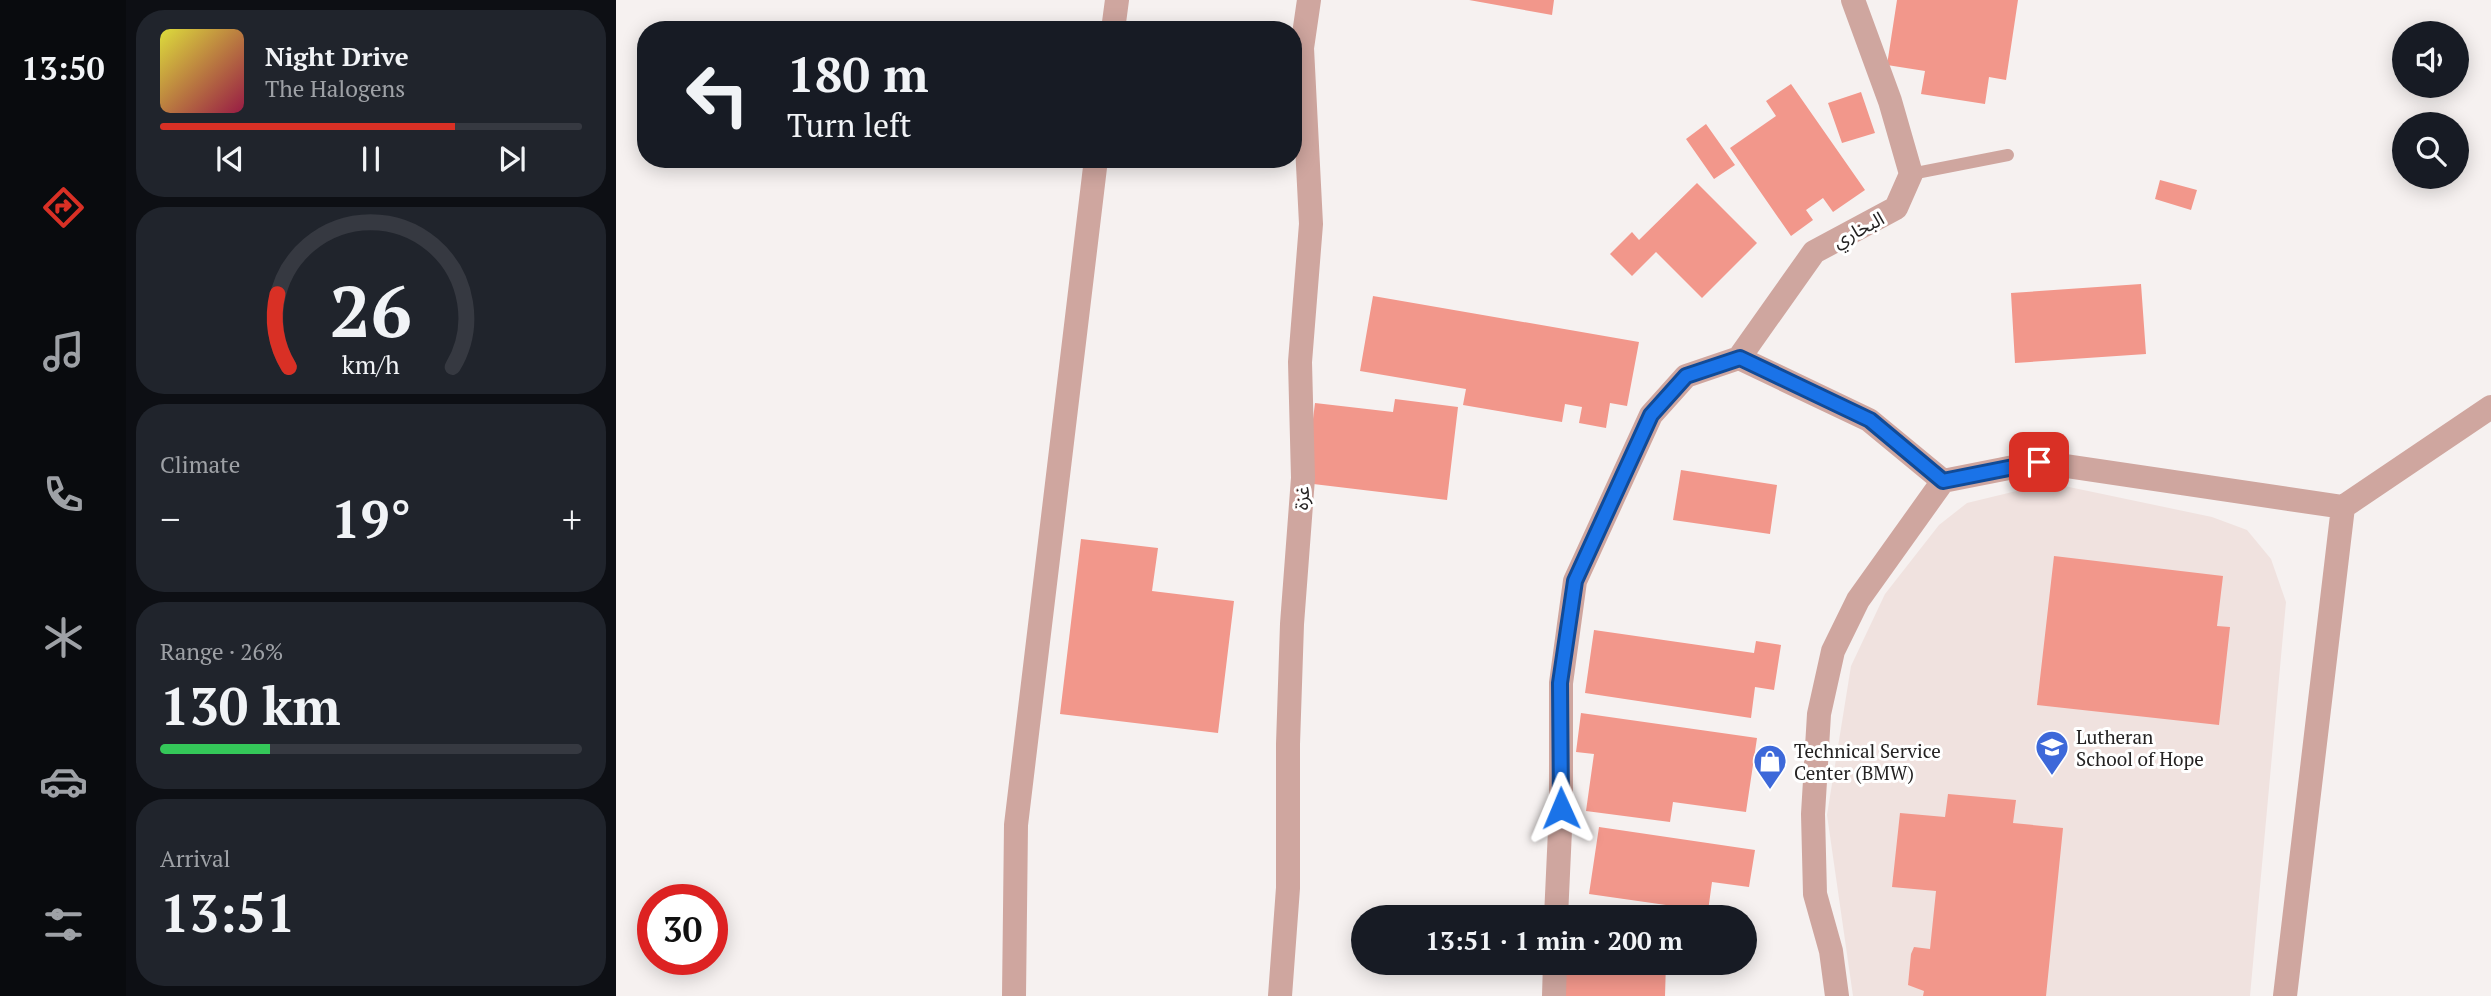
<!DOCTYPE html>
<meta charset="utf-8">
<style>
body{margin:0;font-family:"PT Serif","Noto Sans Arabic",serif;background:#20242c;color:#f1f3f6;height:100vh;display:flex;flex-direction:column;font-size:26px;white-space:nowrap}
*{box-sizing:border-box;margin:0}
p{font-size:23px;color:#9ea1a6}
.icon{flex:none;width:38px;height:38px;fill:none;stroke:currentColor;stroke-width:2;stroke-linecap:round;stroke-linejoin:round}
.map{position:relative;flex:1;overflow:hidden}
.sheet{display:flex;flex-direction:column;gap:10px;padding:10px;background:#0d0f14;width:490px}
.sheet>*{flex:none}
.banner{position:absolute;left:21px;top:21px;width:665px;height:147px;border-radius:28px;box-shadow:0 4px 18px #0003;background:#171b24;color:#f1f3f6;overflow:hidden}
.controls{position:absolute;left:1776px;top:21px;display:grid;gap:14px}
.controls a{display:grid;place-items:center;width:77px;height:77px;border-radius:50%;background:#171b24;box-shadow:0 4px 18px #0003;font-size:35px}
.speed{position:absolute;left:21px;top:884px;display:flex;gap:14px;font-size:35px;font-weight:700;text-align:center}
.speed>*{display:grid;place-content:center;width:91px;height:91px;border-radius:50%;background:#171b24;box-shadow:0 4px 18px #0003;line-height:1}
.speed .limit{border:10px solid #d22;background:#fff;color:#111}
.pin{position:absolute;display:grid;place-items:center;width:60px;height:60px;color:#fff;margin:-30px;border-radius:14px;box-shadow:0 4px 10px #0006}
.me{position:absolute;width:77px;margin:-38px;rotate:359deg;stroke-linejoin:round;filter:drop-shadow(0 0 5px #0008)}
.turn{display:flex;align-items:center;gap:24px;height:147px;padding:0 35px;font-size:32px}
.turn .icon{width:91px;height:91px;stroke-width:2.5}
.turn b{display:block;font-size:49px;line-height:60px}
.big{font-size:52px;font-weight:700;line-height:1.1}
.sheet .card{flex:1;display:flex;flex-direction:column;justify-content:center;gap:10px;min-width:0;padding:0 24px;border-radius:28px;background:#20242c}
.sheet .dial{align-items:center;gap:0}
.dial svg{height:182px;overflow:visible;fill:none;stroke:#363941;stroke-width:7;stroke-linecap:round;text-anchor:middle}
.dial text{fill:#f1f3f6;stroke:none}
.song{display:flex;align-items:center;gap:21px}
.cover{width:84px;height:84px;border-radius:10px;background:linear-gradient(135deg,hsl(60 70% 55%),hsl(340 70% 35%))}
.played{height:7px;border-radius:4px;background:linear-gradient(90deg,#d93025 70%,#363941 70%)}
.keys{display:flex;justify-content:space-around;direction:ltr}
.heat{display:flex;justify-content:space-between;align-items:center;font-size:38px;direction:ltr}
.charge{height:10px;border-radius:5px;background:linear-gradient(90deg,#34c759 26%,#363941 0)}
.trip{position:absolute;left:735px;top:905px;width:406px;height:70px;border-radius:35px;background:#171b24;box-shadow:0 4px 18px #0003;font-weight:700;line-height:70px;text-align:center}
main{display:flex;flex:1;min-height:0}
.tab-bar{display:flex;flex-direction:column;width:126px;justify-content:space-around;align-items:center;background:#090b0e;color:#9ea1a6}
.tab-bar .icon{width:49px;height:49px}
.tab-bar .on{color:#d93025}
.tab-bar b{font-size:32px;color:#f1f3f6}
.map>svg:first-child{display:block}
.built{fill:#f0e2df}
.building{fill:#f2978b}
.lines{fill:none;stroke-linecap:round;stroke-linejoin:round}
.lane{stroke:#cfa69f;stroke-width:12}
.street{stroke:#cfa69f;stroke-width:24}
.route-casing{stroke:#114b97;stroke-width:18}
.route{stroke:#1a73e8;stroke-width:12}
.labels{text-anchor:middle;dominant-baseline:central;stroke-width:6;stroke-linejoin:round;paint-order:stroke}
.street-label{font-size:19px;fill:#242222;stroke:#fff}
.poi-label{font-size:19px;fill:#242222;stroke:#fff;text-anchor:start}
</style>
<main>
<nav class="tab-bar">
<b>13:50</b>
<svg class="icon on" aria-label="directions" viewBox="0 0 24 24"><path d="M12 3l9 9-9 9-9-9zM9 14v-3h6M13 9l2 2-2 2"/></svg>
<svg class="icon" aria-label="music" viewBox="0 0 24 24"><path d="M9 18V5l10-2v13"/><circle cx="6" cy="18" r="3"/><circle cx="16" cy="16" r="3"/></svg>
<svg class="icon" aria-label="phone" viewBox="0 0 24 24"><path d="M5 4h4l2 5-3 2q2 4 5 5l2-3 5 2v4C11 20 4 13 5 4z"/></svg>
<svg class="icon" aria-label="climate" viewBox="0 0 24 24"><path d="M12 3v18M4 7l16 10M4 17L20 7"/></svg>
<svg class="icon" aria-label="car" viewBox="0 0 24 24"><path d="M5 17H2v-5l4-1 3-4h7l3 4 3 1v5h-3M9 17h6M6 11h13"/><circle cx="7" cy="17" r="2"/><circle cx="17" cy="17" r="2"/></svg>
<svg class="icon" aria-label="filters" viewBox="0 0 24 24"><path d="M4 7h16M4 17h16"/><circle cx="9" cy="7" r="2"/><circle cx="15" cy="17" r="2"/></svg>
</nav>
<section class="sheet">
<div class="card">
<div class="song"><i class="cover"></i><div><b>Night Drive</b><p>The Halogens</p></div></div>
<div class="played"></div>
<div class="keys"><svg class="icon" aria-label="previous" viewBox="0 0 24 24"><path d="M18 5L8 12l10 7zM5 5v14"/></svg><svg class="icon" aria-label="pause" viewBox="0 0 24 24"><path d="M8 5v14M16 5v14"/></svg><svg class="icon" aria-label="next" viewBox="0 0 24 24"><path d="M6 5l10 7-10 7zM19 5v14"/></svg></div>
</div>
<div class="card dial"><svg viewBox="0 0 100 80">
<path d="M14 69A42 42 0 1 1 86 69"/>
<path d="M14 69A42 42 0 0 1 9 37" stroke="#d93025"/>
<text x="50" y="56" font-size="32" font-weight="700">26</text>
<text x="50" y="72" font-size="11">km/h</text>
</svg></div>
<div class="card"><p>Climate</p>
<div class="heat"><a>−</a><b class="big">19°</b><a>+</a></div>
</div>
<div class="card"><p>Range · 26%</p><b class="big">130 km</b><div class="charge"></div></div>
<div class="card"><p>Arrival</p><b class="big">13:51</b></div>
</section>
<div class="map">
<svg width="1875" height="996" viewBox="0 0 1875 996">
<rect width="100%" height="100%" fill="#f6f1f0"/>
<!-- built -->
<path class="built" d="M1434,483l162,34 35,13 24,29 15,43 -36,394h-397l-26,-181 24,-149 34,-72 54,-69 28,-22z"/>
<!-- building -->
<path class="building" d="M853,0h85l-2,15z
M1281,0h121l-12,80 -17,-3 -4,27 -64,-10 4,-23 -38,-6z
M1175,84l74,106 -32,22 -10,-14 -17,12 7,10 -22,16 -61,-88 46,-32 -10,-15z
M1245,92l14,41 -33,10 -14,-40z
M1090,124l29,41 -21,14 -28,-40z
M1544,180l37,10 -6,20 -36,-11z
M1081,183l60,60 -55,55 -46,-46 -24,24 -22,-22 22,-22 7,8z
M1525,284l5,70 -131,9 -4,-70z
M757,296l266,46 -12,64 -17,-3 -4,25 -27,-5 3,-16 -17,-3 -3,18 -99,-17 3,-16 -106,-18z
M779,399l63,8 -11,93 -142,-17 10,-80 78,9z
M1065,470l96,15 -7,49 -97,-14z
M465,539l77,9 -6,43 82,10 -16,132 -158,-19z
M1438,556l169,20 -6,50 13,1 -11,98 -182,-20z
M978,630l160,23 2,-12 25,4 -7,45 -19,-3 -4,31 -166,-25z
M965,713l176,25 -11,74 -73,-10 -3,20 -84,-11 8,-57 -18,-2z
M1332,794l68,6 -3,23 50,5 -17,168h-123l1,-5 -16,-6 3,-31 3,-7 16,2 6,-58 -44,-4 8,-74 45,4z
M983,827l156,23 -6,37 -37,-5 -4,29 -119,-17z
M1030,913l62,1v3h-62z
M949,962h101l-1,34h-100z"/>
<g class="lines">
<!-- lane -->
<path class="lane" d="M1295,174l97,-19"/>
<!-- street -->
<path class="street" d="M497,30l4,-30
M1123,358l75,-106 82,-44 15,-34 -21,-73 -37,-101
M1327,481l96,-19 304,45 148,-100
M940,917l5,-109v-125l14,-102 76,-166 35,-39 53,-18 130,62 74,61
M398,996l2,-171 80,-666
M664,996l8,-108v-144l4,-120 11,-146 -3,-116 11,-138 -9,-176 7,-48
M938,996l1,-34
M1221,996l-6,-45 -16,-57 -2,-80 6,-100 14,-63 25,-51 85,-119
M1669,996l58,-489"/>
</g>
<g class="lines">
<defs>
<path id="route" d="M945,808l-1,-125 15,-102 76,-166 35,-39 54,-18 130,62 73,61 96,-19"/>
</defs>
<!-- route casing -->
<use href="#route" class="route-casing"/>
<!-- route -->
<use href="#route" class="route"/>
</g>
<!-- icons -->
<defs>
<symbol id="school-pin" viewBox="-11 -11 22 30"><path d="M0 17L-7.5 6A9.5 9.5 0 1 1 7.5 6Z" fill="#3d68d9" stroke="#fff"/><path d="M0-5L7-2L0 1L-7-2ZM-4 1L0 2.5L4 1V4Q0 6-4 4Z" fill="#fff"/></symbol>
<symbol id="shop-pin" viewBox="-11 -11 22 30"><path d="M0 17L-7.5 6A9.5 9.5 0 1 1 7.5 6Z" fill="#3d68d9" stroke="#fff"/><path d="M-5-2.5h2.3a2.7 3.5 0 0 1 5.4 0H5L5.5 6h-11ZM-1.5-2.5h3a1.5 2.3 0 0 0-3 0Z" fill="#fff"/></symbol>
</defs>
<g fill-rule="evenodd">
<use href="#school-pin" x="1417" y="728" width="38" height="52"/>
<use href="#shop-pin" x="1135" y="742" width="38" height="52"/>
</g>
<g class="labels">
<!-- street labels -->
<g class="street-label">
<text transform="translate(1242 229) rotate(-28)">البخاري</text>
<text transform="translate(685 498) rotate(-86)">غزة</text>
</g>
<!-- poi labels -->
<g class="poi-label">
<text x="1460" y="736">Lutheran<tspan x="1460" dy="22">School of Hope</tspan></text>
<text x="1178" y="750">Technical Service<tspan x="1178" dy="22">Center (BMW)</tspan></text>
</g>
</g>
</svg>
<div class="controls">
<a><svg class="icon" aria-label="sound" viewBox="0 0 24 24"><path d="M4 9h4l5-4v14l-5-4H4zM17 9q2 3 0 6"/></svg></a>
<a><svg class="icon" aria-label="search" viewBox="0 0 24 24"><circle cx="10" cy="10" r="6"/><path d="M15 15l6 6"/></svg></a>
</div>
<div class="speed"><div class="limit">30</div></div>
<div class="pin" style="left:1423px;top:462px;background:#d93025"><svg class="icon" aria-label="arrive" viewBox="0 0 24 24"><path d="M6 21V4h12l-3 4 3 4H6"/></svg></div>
<svg class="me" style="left:945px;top:808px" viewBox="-20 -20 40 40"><path d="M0-17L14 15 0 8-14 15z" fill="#1a73e8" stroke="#fff" stroke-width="4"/></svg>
<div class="trip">13:51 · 1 min · 200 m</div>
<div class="banner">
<div class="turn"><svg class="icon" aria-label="left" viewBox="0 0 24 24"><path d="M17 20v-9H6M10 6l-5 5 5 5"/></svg><div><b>180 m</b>Turn left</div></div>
</div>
</div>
</main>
